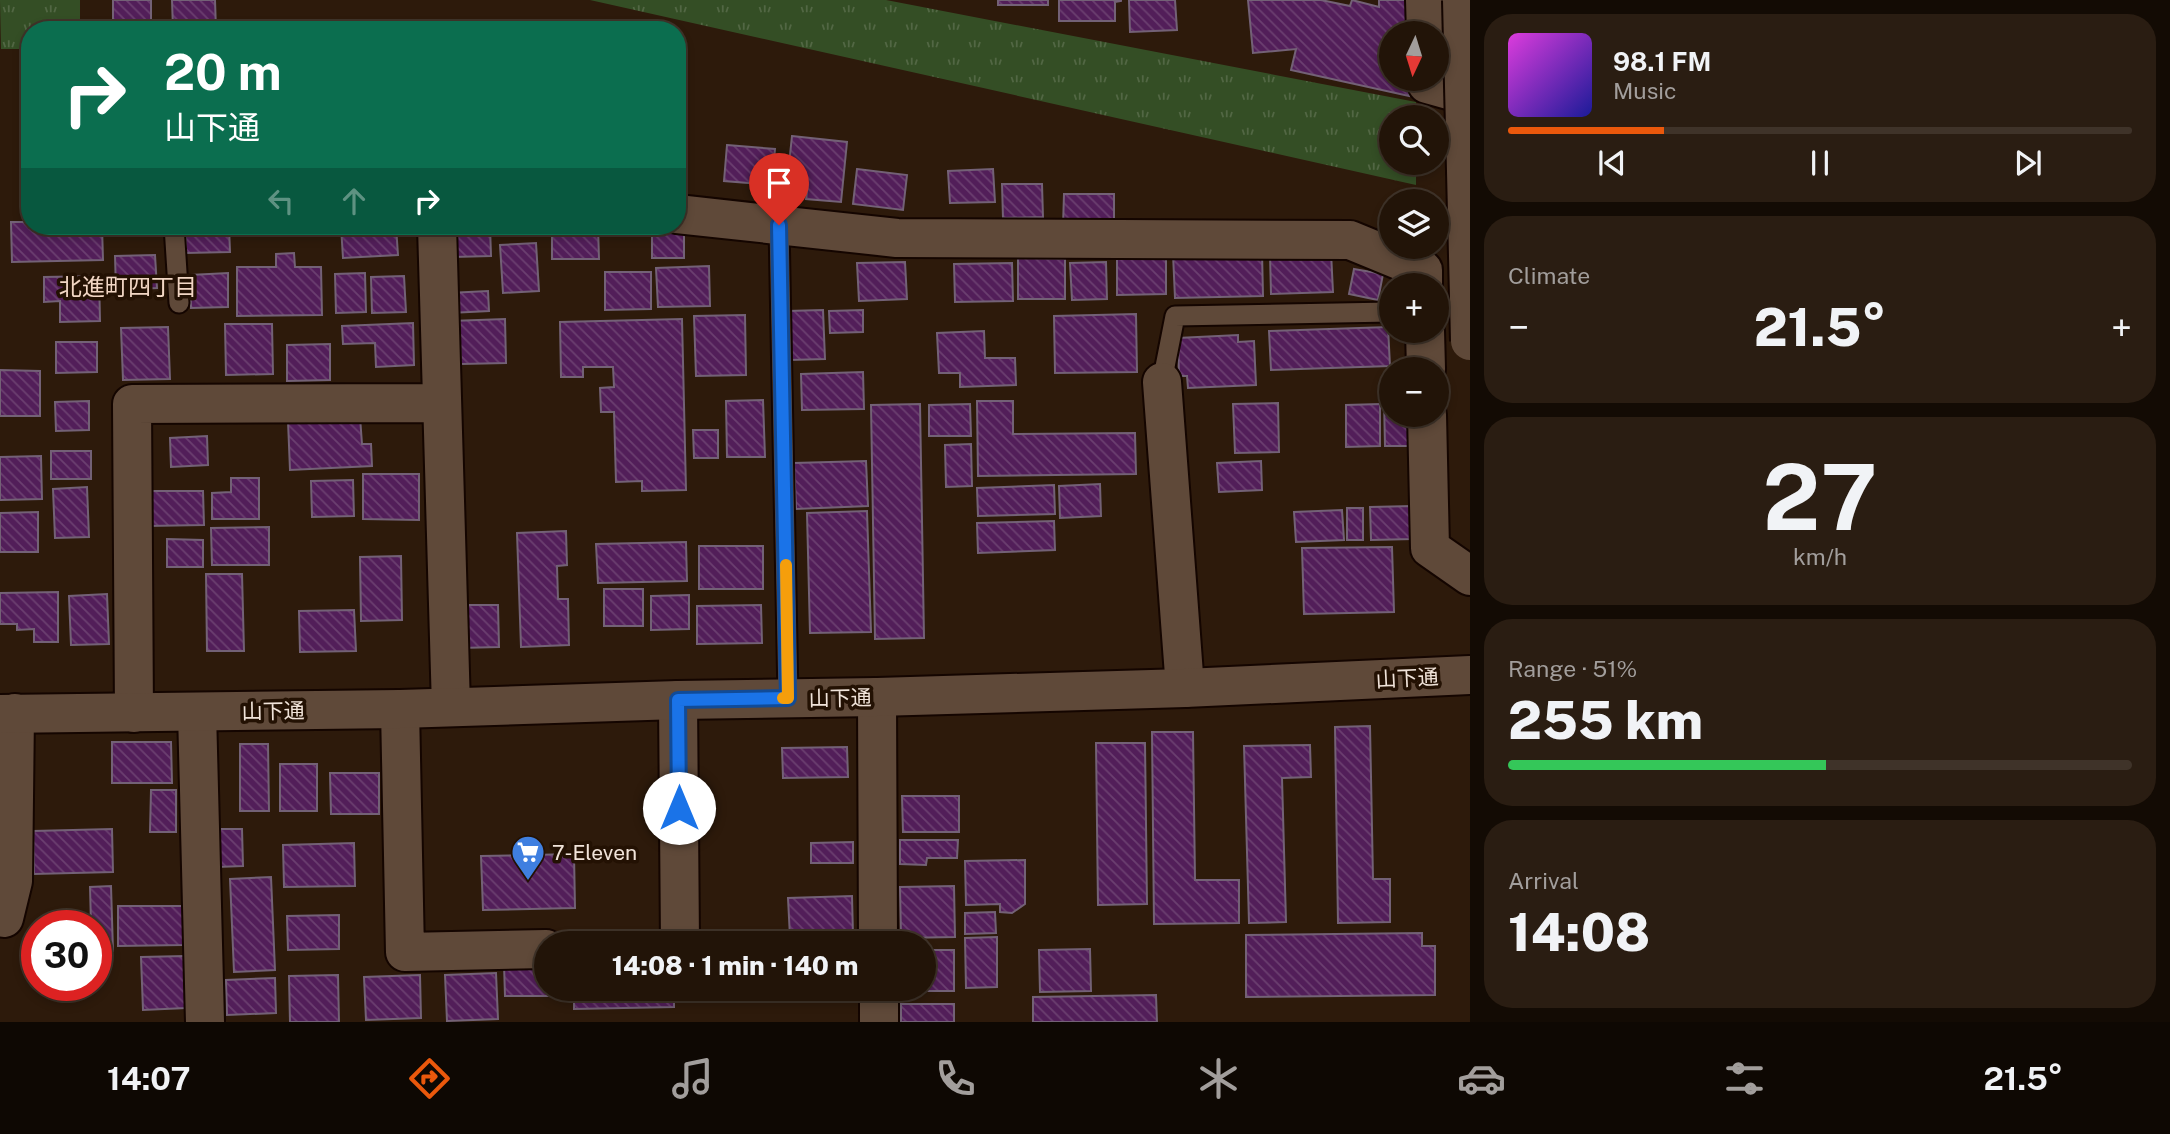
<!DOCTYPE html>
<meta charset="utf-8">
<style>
body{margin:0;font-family:"Public Sans","Noto Sans JP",sans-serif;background:#2a1d12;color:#f1f3f6;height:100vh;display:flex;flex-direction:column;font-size:26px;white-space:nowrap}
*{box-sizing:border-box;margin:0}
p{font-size:23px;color:#a29e9c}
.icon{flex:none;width:38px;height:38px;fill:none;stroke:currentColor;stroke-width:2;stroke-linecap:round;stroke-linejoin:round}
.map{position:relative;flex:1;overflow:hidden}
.side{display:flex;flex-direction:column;gap:14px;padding:14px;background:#130b04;width:700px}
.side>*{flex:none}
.top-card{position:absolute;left:21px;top:21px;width:665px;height:214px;border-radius:28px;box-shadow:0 4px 10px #0003,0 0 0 2px #3f3329;background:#0b6e4f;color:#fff;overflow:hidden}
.needle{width:46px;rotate:184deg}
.fabs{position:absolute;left:1379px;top:21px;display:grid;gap:14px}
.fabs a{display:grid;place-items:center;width:70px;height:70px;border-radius:50%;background:#221408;box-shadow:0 4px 10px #0003,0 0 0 2px #3f3329;font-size:35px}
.speed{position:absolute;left:21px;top:910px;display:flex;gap:14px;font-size:35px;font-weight:700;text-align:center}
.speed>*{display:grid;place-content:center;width:91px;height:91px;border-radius:50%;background:#221408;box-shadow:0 4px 10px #0003,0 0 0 2px #3f3329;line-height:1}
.speed .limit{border:10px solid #d22;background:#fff;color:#111}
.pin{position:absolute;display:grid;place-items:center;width:60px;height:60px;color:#fff;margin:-72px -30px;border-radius:50% 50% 50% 0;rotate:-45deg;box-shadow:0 0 7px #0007}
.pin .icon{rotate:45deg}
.me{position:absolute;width:77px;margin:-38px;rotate:0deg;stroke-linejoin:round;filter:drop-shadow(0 0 5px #0008)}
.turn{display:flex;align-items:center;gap:24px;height:147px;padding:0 28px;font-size:32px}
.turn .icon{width:91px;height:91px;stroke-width:2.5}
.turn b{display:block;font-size:49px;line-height:60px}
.lanes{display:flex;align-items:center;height:66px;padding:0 28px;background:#0003;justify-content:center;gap:35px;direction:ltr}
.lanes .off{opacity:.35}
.big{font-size:52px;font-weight:800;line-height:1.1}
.side .card{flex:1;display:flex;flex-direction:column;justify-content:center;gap:10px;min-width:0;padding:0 24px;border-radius:28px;background:#2a1d12}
.side .dial{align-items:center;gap:0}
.dial b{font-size:91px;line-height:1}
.song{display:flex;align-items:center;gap:21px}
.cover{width:84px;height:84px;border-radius:10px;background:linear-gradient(135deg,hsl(300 70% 55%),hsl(240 70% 35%))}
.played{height:7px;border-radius:4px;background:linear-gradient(90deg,#ea580c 25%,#3f3329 25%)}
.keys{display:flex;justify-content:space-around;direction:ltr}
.heat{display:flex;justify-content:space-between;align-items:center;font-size:38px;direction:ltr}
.charge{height:10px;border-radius:5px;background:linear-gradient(90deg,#34c759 51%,#3f3329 0)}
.trip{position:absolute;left:534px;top:931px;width:402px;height:70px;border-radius:35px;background:#221408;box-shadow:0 4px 10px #0003,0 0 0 2px #3f3329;font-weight:800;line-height:70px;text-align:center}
.tabs{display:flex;height:112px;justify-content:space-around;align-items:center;background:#0e0803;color:#a29e9c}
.tabs .icon{width:49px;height:49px}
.tabs .selected{color:#ea580c}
.tabs b{font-size:32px;color:#f1f3f6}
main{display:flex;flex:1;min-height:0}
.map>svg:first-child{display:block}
.park{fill:url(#park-tufts)}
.building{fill:url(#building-back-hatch);stroke:#736176;stroke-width:2}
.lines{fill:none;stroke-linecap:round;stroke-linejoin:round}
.service-casing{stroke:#140500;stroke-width:23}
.minor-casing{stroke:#140500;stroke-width:42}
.tertiary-casing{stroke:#140500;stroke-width:42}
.service{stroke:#5f4939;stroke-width:19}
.minor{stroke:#5f4939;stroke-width:38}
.tertiary{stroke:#5f4939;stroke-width:38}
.tertiary-bridge-casing{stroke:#140500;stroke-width:42;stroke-linecap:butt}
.tertiary-bridge{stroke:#5f4939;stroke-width:38}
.route-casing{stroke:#114b97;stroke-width:18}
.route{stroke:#1a73e8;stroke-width:12}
.slow{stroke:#f59e0b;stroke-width:12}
.labels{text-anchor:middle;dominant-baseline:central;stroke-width:7;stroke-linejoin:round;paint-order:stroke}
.street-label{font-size:21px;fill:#f0e3d9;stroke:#231103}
.poi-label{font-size:21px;fill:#f0e3d9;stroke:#231103;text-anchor:start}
.neighbourhood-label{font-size:23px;fill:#f1d6c4;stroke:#231103}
</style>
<main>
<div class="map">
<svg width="1470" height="1022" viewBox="0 0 1470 1022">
<defs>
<pattern id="park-tufts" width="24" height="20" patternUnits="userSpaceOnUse" patternTransform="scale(1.75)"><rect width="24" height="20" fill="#344e25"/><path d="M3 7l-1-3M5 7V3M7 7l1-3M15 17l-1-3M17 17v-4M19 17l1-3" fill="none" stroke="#526744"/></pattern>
<pattern id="building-back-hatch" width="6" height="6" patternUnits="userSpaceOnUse" patternTransform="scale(1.75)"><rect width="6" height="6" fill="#521e59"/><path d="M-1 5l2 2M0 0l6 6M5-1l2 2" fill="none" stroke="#6b3f70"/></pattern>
</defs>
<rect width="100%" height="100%" fill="#2d1a0b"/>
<!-- park -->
<path class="park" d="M0,0h80v30h-50v19h-29z
M590,0h296l530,102v15h-25v46h25v22z"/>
<!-- building -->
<path class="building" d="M113,0h38v30h-38z
M172,0h43l1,30h-43z
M998,0h50v5h-50z
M1059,0h62v1l-6,1v19h-56z
M1129,0h46l2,30 -47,2z
M1248,0h73l29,6 2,-6 27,7v-7h30v33h-18v46h16l2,17 -118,-26 5,-21 -43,4z
M792,136l55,6 -6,60 -35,-3 2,-14 -21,-2z
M727,145l48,4 -3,36 -48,-4z
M857,169l50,6 -4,35 -50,-6z
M993,169l2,33 -45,1 -2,-32z
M1002,184h40l1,33 -40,1z
M1064,194h50v32h-51z
M11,222h19v4h72l1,34 -91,2z
M112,226h45v9l-45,1z
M185,226h44l1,26 -44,1z
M341,226h55l2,29 -55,3z
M452,226h38l1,30 -38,1z
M552,226h46l1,33h-47z
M652,231h32v27h-32z
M536,243l3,48 -36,2 -3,-48z
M1262,252l1,44 -88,2 -2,-44z
M1331,252l2,40 -62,2 -1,-39z
M294,253l1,14h26l1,48 -85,1v-49h39v-13z
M155,255l2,33 -41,2 -1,-34z
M1018,258l47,1v40h-47z
M1117,259h49v35l-49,1z
M905,262l2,37 -48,2 -2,-38z
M1106,262l1,37 -35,1 -2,-37z
M1012,263l1,38 -58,1 -1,-38z
M709,266l1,40 -52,1 -2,-39z
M1354,269l29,5 -5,26 -29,-6z
M605,272h46v37l-46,1z
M228,273v34l-37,1 -1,-33z
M365,273l1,39 -30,1 -1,-39z
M99,276l1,45 -40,1v-21l-16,1v-25z
M404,276l2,36 -34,1 -1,-36z
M488,291l1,20 -39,2 -1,-20z
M823,310l2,49 -36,1 -2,-49z
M863,310v22l-33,1 -1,-22z
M1136,314l1,58 -82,1 -1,-57z
M745,315l1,60 -50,1 -2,-60z
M505,319l1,44 -45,1 -1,-19h-8l-1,-24z
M682,319l4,171 -44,1v-10l-26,1 -2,-70h-13l-1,-24 14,-1 -1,-20h-30v10h-22l-1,-55z
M413,323l1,42 -38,2 -1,-24 -32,1 -1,-18z
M225,324h47l1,50 -47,1z
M168,327l2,52 -47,1 -2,-52z
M1388,327l2,39 -119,4 -2,-39z
M984,331l1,27h30l1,27 -56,2v-14h-21l-2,-40z
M1238,335v7l16,-1 2,44 -68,3 -1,-12h-8l-1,-38z
M56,342h41v30l-41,1z
M330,344v36l-43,1v-36z
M0,370l40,1v45h-40z
M863,372l1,37 -62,1 -1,-36z
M763,400l2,57h-38l-1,-56z
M1384,400h7v15h25l1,31h-32z
M89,401v29l-33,1 -1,-29z
M977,401h36v33l122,-1 1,41 -158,2z
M1278,403l1,49 -44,1 -2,-49z
M920,404l4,234 -49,1 -4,-234z
M970,404l1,32h-42v-31z
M1380,404v42l-34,1v-42z
M360,417l2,27h9l1,22 -82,4 -2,-49z
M693,430h25v28h-24z
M207,436l1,29 -37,2 -1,-29z
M971,444l1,42 -26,1 -1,-42z
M51,451h40v28h-40z
M41,456l1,43 -42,1v-43z
M866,461l2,45 -72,3 -2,-46z
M1261,461l1,29 -43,2 -2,-29z
M363,474h56v46l-56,-1z
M231,478h28v41h-47v-26l19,-1z
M353,480l1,36 -42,1 -1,-36z
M1100,484l1,32 -41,2 -1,-32z
M1054,485l1,29 -77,2 -1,-28z
M87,487l2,50 -34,1 -2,-49z
M146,491h57l1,34 -57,1z
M1412,506l1,33 -42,1 -1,-33z
M1347,508h16v32h-16z
M1342,510l2,30 -48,2 -2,-30z
M867,511l4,121 -61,1 -3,-120z
M38,512v40h-38v-39z
M1054,521l1,29 -77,3 -1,-30z
M269,527v38h-57l-1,-37z
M566,531l1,34 -10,1 1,33h10l1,46 -48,2 -4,-114z
M167,539l36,1v27h-36z
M686,542l1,39 -89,2 -2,-39z
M699,546h64v43h-64z
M1392,547l2,65 -90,2 -2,-66z
M401,556l1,64 -41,1 -1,-64z
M206,574h36l2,77h-37z
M604,589h39v37h-39z
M58,592v50h-24v-13l-17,1v-6h-17v-31z
M107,594l2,50 -38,1 -2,-49z
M689,595v34l-38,1v-34z
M460,605h38l1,42 -39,1z
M761,605l1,38 -65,1v-38z
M354,610l2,41 -56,1 -1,-41z
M1370,726l3,153h17v43l-52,1 -3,-196z
M1152,732h41l2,148h44v43l-85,1z
M112,742h59l1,41h-60z
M1096,743h49l2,161 -49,1z
M240,744h28l1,67h-29z
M1310,745l1,32 -29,1 4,144 -37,1 -5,-177z
M847,747l1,30 -65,1 -1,-30z
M280,764h37v47h-37z
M330,773h49v41h-48z
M151,790h25v42h-26z
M902,796h57v36h-56z
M112,829l1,43 -79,2 -1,-43z
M216,829h26l1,37 -26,1z
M900,840h58l-1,18h-30l-1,7 -26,-1z
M853,842v21h-42v-20z
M354,843l1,43 -71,1 -1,-42z
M574,854l1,54 -92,2 -2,-54z
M1025,860v44l-13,9 -12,-1v-8l-34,1 -1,-44z
M271,877l4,93 -41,2 -4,-93z
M111,886l2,65h-17v-25h-44l39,-2 -1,-37z
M954,886l1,51 -54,1 -1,-51z
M852,896l1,39 -63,2 -2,-39z
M118,906h65v39l-65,1z
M995,912l1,21 -31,1v-21z
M339,915v34l-51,1 -1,-34z
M1422,933v13h13v49l-189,2v-62z
M997,937v50l-31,1 -1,-50z
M1090,949l1,42 -51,1 -1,-42z
M924,950h30v41h-54v-2h24z
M184,956l2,52 -43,2 -2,-53z
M504,964h42v25h14v7h-55z
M496,973l2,46 -51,2 -2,-46z
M338,975l1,47h-49l-1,-46z
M420,975l1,43 -55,2 -2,-43z
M275,978l1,35 -49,2 -1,-35z
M574,989h100v18l-100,2z
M789,989h55v2l-55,1z
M1156,995l1,27h-124v-25z
M901,1004h53v18h-53z"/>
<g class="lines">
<defs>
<path id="service" d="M779,225l9,473
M174,226l5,77
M1162,382l13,-66 216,-4"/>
<path id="minor" d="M1425,0l1,33
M1427,79v5l43,12
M677,214l220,24 453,2 73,30v15
M437,226l14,481
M1425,331l1,38
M1162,382l23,306
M1427,415l3,133 40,28
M877,697l1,246
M678,700l2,243
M400,709l5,243 141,-3
M197,712l8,310
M134,713l-2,-309 309,-1
M4,918l9,-37 2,-168
M879,989v33"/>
<path id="tertiary" d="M0,714l400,-5 278,-9 199,-3 308,-9 285,-13"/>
</defs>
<!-- service casing -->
<use href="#service" class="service-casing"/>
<!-- minor casing -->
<use href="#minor" class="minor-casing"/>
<!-- tertiary casing -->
<use href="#tertiary" class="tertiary-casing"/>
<!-- service -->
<use href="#service" class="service"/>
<!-- minor -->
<use href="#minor" class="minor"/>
<!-- tertiary -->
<use href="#tertiary" class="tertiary"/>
<defs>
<path id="tertiary-bridge" d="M1462,0l8,341"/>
</defs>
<!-- tertiary-bridge casing -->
<use href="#tertiary-bridge" class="tertiary-bridge-casing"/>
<!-- tertiary-bridge -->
<use href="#tertiary-bridge" class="tertiary-bridge"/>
</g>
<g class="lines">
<defs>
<path id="route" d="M679,808l-1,-108 110,-2 -9,-473"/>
</defs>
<!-- route casing -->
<use href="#route" class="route-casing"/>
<!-- route -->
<use href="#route" class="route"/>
<!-- slow -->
<path class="slow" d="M783,698h5l-2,-133"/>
</g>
<!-- icons -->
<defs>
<symbol id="supermarket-pin" viewBox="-11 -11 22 30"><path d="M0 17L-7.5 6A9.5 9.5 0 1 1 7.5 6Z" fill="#3f7fe0" stroke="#231103"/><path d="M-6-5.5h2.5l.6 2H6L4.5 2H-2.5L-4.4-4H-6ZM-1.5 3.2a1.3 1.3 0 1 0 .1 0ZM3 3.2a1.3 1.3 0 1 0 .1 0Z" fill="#fff"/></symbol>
</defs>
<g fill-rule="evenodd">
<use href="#supermarket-pin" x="509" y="833" width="38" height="52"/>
</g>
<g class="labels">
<!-- street labels -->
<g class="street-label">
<text transform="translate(1407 678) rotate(-3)">山下通</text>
<text transform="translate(840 698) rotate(-1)">山下通</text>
<text transform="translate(273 711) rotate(-1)">山下通</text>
</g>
<!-- poi labels -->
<g class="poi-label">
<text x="552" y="852">7-Eleven</text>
</g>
<!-- neighbourhood labels -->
<g class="neighbourhood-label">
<text x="128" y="286">北進町四丁目</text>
</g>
</g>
</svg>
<div class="fabs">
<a><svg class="needle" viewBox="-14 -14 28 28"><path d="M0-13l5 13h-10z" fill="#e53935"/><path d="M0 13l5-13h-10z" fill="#a29e9c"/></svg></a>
<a><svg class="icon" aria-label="search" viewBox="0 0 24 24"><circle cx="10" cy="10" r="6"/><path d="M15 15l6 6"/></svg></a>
<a><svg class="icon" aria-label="layers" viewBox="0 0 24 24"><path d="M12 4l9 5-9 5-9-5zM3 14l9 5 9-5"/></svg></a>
<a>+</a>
<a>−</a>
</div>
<div class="speed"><div class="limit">30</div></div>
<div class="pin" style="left:779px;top:225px;background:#d93025"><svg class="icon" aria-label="arrive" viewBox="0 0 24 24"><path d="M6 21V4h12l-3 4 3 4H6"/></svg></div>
<svg class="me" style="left:679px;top:808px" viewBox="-20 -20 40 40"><circle r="19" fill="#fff"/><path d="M0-13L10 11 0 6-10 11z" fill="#1a73e8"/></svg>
<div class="trip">14:08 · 1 min · 140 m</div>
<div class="top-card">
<div class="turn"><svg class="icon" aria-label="right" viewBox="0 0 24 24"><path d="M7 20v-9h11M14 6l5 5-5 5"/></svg><div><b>20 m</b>山下通</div></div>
<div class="lanes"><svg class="icon off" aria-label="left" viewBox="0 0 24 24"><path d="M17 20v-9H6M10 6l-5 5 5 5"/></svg><svg class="icon off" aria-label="ahead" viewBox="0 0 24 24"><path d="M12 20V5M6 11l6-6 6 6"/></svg><svg class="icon" aria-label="right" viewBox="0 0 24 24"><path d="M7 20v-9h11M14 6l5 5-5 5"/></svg></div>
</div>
</div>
<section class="side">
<div class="card">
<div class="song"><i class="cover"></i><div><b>98.1 FM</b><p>Music</p></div></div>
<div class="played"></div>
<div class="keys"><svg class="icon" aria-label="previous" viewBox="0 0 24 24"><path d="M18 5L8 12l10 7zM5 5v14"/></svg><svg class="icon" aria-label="pause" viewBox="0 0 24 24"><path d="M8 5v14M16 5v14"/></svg><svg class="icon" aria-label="next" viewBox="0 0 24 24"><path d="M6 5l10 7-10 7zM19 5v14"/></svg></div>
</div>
<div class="card"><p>Climate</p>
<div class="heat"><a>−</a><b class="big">21.5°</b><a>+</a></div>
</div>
<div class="card dial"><b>27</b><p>km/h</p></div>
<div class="card"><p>Range · 51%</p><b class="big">255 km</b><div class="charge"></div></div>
<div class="card"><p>Arrival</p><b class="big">14:08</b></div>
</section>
</main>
<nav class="tabs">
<b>14:07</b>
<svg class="icon selected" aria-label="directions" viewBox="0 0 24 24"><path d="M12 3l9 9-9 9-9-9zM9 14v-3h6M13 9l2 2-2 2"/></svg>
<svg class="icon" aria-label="music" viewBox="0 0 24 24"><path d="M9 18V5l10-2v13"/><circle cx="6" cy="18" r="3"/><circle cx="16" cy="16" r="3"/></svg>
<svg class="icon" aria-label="phone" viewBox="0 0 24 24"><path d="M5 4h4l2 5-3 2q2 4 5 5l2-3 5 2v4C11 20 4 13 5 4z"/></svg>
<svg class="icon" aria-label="climate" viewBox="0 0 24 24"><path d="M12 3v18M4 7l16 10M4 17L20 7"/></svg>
<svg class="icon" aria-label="car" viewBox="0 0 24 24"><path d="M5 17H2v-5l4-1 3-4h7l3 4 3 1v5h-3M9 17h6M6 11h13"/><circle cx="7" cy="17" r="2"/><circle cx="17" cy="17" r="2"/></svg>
<svg class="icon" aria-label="filters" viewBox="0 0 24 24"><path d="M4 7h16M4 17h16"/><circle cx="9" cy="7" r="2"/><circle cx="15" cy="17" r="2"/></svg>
<b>21.5°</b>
</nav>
